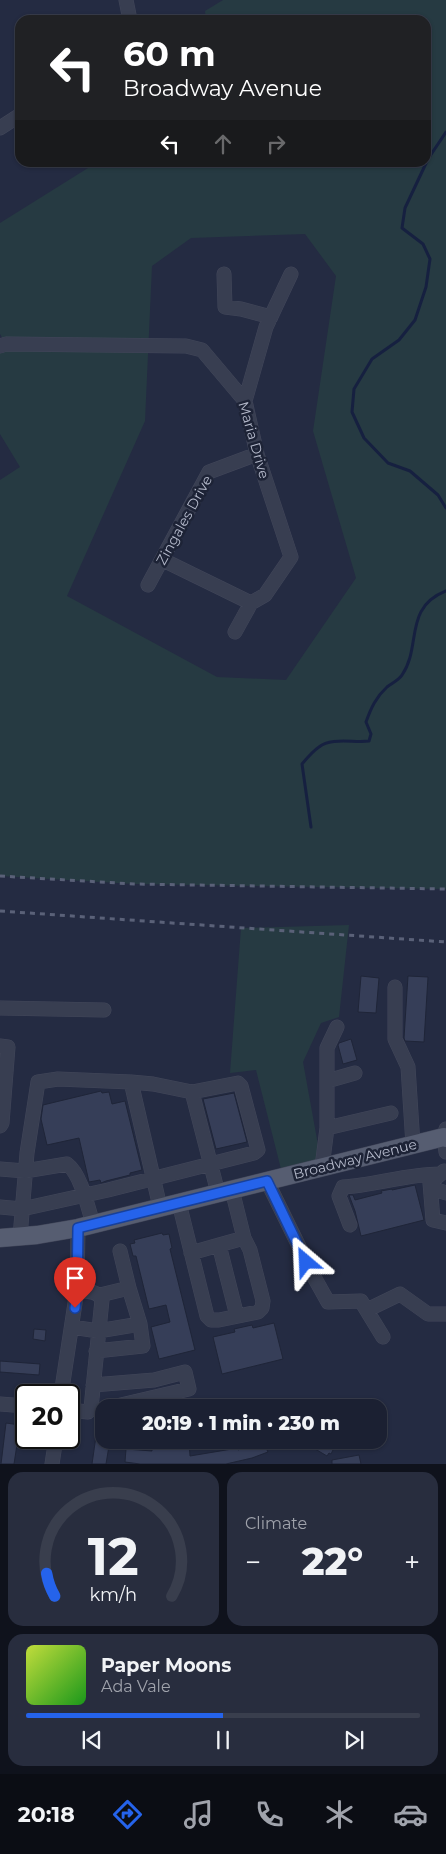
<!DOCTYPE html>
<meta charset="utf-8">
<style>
body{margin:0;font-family:Montserrat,sans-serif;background:#282d3e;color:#f1f3f6;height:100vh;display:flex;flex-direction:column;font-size:19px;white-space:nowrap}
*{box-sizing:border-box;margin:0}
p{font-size:16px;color:#a0a3ac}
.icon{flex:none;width:28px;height:28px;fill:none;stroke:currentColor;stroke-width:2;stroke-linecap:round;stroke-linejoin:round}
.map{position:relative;height:1464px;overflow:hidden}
.panel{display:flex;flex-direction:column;gap:8px;padding:8px;background:#0f121c;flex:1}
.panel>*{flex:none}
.banner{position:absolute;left:15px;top:15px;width:416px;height:152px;border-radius:15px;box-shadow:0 1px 4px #0004,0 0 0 1px #393e4d;background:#202124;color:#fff;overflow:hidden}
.speed{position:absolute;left:15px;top:1384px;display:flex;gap:10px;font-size:25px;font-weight:700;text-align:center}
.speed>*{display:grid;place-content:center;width:65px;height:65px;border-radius:50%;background:#1b2032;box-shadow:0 1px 4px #0004,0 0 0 1px #393e4d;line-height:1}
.speed .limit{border:2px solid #111;border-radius:8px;background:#fff;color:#111}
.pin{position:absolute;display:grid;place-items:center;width:42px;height:42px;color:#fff;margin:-51px -21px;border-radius:50% 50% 50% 0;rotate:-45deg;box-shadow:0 0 5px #0007}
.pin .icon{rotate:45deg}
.me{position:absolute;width:55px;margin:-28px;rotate:334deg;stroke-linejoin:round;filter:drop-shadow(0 0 4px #0008)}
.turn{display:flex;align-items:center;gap:18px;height:105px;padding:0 25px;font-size:22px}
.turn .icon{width:65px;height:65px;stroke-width:2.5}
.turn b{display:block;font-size:35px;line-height:42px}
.lanes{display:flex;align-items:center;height:48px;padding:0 25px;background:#0003;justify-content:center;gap:25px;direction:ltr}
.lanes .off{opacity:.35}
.big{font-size:38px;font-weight:800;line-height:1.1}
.panel .widget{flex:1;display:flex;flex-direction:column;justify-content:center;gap:8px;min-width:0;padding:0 18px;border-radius:15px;background:#282d3e}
.panel .dial{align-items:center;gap:0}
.dial svg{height:130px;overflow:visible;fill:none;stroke:#393e4d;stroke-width:7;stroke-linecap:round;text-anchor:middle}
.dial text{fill:#f1f3f6;stroke:none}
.song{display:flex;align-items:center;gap:15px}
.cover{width:60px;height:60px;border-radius:8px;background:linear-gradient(135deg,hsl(70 70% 55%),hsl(120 70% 35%))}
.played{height:5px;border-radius:2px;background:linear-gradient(90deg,#2563eb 50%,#393e4d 50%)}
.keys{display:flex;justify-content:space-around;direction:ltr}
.heat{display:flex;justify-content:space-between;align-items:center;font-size:28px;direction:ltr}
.panel .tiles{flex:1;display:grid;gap:8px;grid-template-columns:1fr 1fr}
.widget:last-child{grid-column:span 2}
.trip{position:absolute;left:95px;top:1399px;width:292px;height:50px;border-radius:15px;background:#1b2032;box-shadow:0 1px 4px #0004,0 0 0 1px #393e4d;font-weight:800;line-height:50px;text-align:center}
.tabs{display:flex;height:80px;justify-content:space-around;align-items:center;background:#0b0d14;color:#a0a3ac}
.tabs .icon{width:35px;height:35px}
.tabs .selected{color:#2563eb}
.tabs b{font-size:22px;color:#f1f3f6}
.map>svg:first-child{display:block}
.green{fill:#263a42;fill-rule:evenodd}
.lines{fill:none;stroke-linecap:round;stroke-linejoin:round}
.stream{stroke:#162040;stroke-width:3}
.building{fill:#363e58;stroke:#1f2538}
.minor-casing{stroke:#42475a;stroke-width:15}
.major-casing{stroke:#42475a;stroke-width:19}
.minor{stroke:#383e51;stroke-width:14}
.major{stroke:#565d71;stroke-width:18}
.rail{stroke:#5a6178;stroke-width:3;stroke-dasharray:5 5;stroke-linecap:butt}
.route-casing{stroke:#184099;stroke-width:12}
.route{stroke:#2563eb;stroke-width:9}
.labels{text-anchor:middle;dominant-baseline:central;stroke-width:5;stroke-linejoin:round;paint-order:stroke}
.street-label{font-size:14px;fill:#b5bacb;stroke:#1d2336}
</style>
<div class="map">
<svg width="446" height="1464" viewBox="0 0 446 1464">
<rect width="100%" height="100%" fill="#242b42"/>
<!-- green -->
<path class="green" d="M223,0h223v889l-312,-5 -134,-8v-396l20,-13 -20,-33v-88l6,-2 -6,-10v-111l96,-60 330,-1v-142h-220l-1,-9zM305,234l31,42 -23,155 43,147 -70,102 -69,-3 -150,-81 78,-175 7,-155 39,-28z
M349,925l-10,92 -18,6 -18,39 19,105 -39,10 -27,-107 -26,3 11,-145z"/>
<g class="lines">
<!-- stream -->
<path class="stream" d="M446,132l-18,27 -23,49 -3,20 21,16 7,15 -4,28 -11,33 -16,20 -27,19 -18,30 -2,23 12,26 24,25 22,8 28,24 8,13
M311,827l-9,-63c5,-6 11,-13 17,-17 12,-10 35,-4 50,-6l2,-7 -5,-12c5,-14 10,-25 21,-35 5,-4 12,-7 15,-12 20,-29 1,-67 44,-84"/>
</g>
<!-- building -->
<path class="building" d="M361,976l18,2 -3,35 -18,-1z
M408,976l20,1 -4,65 -19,-1 -1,-3z
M351,1039l6,21 -14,4 -5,-19 1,-2z
M101,1091l1,2 7,-1 3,12 13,-3 17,69 -12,3v2l-24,6 -5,2 -1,-3 -11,2 -10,-44 -32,7 -6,-26 2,-14z
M234,1093l13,49 -31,7 -13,-50z
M415,1185l9,35 -63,16 -6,-25 -6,-16h4l2,5 27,-7 -1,-2 11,-2v1z
M162,1233l1,2 6,-1 3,14 -2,1 25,101 -36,9 -8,-32 19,-5 -4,-17 -17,4 -13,-53h-3l-3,-12 5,-1 -1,-3z
M274,1323l9,36 -61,15 -9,-37 22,-5 -1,-3 18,-4 1,3z
M34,1329l12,1 -1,11 -12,-2z
M0,1361l40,3 -1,11 -39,-3z
M98,1422h6v18h6l-4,24h-14z
M6,1423l14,2 -6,39h-13z
M152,1440h37l1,16 48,-8v2l25,-10h31l1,3 -28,7 1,2 -16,6 -26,6h-86l-15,-2 1,-13 26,2z
M300,1440h38l-7,14 -2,-1 -2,3z
M359,1455l2,9h-29v-4z"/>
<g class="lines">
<defs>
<path id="minor" d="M126,0l4,20
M0,128l20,-13
M224,274l1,33 16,2 30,8
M0,346l6,-2 180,2 16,4 43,51 12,53 34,103 -26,38 -14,8 -16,29
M245,401l21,-74 25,-53
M163,560l88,43
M148,585l61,-113 48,-18
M395,987v52l13,28 5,78
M0,1008l104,2
M0,1046l8,1 -6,76 -2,3
M327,1081l28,-8
M131,1082l29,125
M327,1128l64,-15
M446,1129l-2,8 2,15
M322,1167l5,-39v-80l10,-21
M0,1169l25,2 42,-7c14,10 21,44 26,60
M444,1171l-14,12 3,37 13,3
M267,1181l47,96 14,25 33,-1 22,36
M431,1188l15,5
M179,1203l28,113 4,4h8l39,-8 4,-4 1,-7 -13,-51 -6,-12 -12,-48
M0,1207l22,2 86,-19 146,-37 4,-3 -17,-64 -3,-3 -46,9
M350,1225l-11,-29 4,-9c33,-2 64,-13 97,-13
M20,1237l7,-84 11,-71 20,-3 73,3 22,2 39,8 26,101
M120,1251l9,37
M191,1253l28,-8
M367,1310l33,-16 28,20h18
M237,1316l-18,-71 25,-7
M72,1327l26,4 42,-7
M96,1351l47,-5 -3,-22 -11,-36 -29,7
M93,1385l61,-5 31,-8 4,17 -81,19
M61,1395l16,-105 1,-62
M0,1404l26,2
M69,1410l19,2 3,-4 11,-108c-4,-10 -16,-8 -25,-10
M52,1464l4,-26"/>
<path id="major" d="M0,1238l37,-3 41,-7 366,-91 2,1"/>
</defs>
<!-- minor casing -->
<use href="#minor" class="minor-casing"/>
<!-- major casing -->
<use href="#major" class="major-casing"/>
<!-- minor -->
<use href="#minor" class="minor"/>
<!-- major -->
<use href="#major" class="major"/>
<!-- rail -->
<path class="rail" d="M0,876l134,8 312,5
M0,911l446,31"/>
</g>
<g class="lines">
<defs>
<path id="route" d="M75,1308l2,-18 1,-62 189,-47 39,81"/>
</defs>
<!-- route casing -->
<use href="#route" class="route-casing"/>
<!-- route -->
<use href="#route" class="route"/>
</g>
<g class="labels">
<!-- street labels -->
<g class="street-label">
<text transform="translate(254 440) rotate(74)">Maria Drive</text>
<text transform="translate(184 520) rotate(-61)">Zingales Drive</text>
<text transform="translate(355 1159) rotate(-14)">Broadway Avenue</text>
</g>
</g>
</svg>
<div class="speed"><div class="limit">20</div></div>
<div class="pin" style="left:75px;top:1308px;background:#d93025"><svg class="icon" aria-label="arrive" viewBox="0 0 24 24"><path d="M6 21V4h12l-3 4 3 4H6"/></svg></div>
<svg class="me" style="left:306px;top:1262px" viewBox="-20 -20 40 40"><path d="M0-17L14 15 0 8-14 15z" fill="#2563eb" stroke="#fff" stroke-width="4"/></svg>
<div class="trip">20:19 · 1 min · 230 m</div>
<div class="banner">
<div class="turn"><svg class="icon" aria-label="left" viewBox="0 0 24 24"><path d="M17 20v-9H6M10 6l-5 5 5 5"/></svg><div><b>60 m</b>Broadway Avenue</div></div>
<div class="lanes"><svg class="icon" aria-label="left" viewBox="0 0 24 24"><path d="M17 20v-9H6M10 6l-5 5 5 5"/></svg><svg class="icon off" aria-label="ahead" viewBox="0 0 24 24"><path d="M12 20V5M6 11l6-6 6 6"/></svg><svg class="icon off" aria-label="right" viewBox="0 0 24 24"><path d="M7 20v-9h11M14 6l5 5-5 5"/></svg></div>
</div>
</div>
<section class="panel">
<div class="tiles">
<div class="widget dial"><svg viewBox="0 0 100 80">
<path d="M14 69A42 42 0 1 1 86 69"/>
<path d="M14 69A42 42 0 0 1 9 55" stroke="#2563eb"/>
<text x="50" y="56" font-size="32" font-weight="700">12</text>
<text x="50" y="72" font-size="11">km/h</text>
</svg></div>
<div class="widget"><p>Climate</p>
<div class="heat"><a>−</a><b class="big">22°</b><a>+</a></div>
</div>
<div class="widget">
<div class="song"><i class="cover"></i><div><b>Paper Moons</b><p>Ada Vale</p></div></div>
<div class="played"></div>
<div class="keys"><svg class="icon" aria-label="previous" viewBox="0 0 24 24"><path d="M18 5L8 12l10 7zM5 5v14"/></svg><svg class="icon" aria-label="pause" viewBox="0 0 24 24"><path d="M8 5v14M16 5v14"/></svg><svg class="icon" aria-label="next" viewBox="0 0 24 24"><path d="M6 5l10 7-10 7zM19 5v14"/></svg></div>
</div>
</div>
</section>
<nav class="tabs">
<b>20:18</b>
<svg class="icon selected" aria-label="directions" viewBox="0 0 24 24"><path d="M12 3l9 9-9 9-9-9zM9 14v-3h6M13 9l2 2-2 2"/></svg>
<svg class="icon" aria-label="music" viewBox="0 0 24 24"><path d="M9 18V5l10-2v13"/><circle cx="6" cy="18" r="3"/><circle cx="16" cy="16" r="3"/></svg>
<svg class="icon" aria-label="phone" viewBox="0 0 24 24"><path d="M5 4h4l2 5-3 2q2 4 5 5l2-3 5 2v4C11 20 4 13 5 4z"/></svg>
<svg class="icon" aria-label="climate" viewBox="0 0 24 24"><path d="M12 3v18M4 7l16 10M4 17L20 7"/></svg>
<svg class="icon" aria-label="car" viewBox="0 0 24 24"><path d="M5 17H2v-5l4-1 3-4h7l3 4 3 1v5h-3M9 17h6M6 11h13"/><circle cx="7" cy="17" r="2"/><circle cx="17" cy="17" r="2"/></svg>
</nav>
